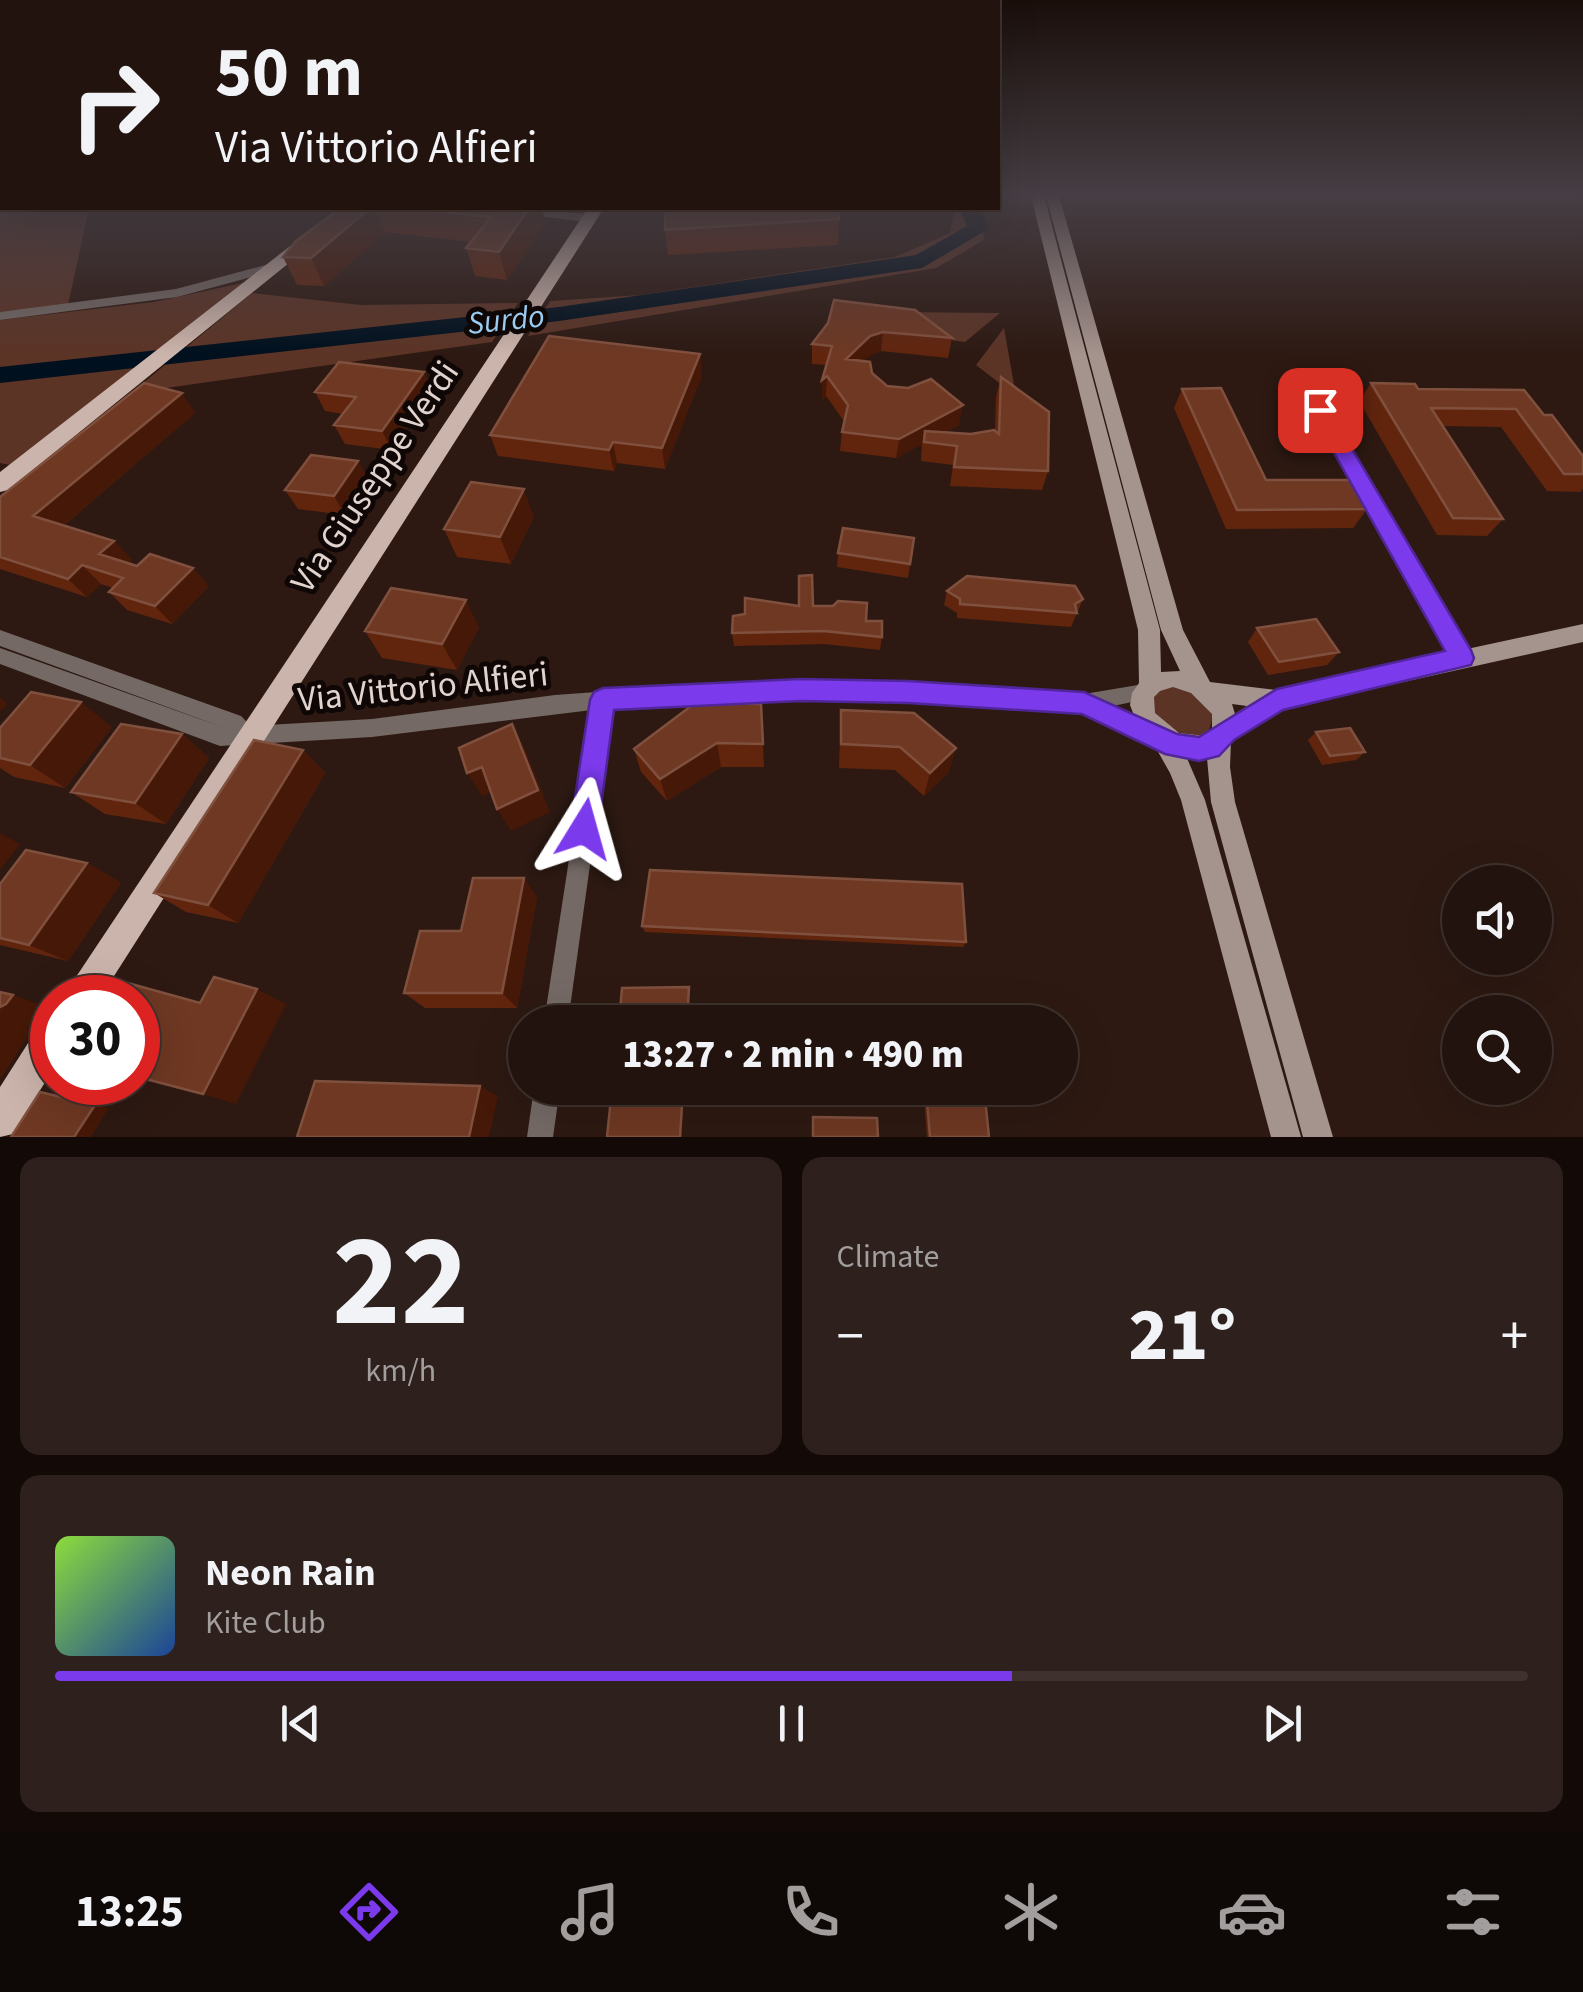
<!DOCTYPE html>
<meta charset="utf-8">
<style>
body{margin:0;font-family:"Source Sans 3",sans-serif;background:#2e201c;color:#f1f3f6;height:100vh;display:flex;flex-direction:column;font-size:38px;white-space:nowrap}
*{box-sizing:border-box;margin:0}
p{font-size:32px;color:#a29e9e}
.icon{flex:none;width:55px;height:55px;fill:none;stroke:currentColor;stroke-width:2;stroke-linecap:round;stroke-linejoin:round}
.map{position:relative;height:1137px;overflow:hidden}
.panel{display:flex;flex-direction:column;gap:20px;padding:20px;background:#130a08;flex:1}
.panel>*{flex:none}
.guide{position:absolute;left:0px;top:0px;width:1000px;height:210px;box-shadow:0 10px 40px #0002,0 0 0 2px #3f322e;background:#22130e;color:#f1f3f6;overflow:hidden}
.buttons{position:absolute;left:1442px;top:865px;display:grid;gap:20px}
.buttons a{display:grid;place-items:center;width:110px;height:110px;border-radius:50%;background:#22130e;box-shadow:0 10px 40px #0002,0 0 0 2px #3f322e;font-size:50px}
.speed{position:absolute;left:30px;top:975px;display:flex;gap:20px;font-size:50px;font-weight:700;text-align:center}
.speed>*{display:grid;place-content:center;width:130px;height:130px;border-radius:50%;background:#22130e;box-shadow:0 10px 40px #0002,0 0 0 2px #3f322e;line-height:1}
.speed .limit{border:15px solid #d22;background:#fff;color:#111}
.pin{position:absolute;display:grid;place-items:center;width:85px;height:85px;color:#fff;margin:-42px;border-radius:20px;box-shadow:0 5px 15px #0006}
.me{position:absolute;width:110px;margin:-55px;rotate:8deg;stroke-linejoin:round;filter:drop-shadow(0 0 8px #0008)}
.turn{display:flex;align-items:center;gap:35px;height:210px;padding:0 50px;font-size:45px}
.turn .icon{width:130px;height:130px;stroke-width:2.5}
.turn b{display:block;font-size:70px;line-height:85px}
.big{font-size:75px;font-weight:800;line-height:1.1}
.panel .widget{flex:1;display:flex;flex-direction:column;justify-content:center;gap:15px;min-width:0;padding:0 35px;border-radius:20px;background:#2e201c}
.panel .dial{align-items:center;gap:0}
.dial b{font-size:130px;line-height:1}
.song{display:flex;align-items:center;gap:30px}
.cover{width:120px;height:120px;border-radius:15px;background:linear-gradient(135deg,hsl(90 70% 55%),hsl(220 70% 35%))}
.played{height:10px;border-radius:5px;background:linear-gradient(90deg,#7c3aed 65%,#3f322e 65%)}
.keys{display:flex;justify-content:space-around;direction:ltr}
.heat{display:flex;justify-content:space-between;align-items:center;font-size:55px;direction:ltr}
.panel .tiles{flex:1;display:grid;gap:20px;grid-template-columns:1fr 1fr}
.widget:last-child{grid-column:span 2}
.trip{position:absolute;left:508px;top:1005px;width:570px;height:100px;border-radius:50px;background:#22130e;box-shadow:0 10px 40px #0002,0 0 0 2px #3f322e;font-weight:800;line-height:100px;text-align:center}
.tabs{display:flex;height:160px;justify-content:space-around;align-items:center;background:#0e0806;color:#a29e9e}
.tabs .icon{width:70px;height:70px}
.tabs .active{color:#7c3aed}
.tabs b{font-size:45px;color:#f1f3f6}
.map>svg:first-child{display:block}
.green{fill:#5c3426}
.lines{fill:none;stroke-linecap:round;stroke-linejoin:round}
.river{fill:#00101e;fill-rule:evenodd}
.street{fill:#746965;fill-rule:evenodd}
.secondary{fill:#a5938d;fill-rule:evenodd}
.primary{fill:#cbb4ab;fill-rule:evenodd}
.wall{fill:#61250e}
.shaded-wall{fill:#461807}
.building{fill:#6e3823;stroke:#80503e;stroke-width:2.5}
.route{fill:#7c3aed;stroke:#51269a;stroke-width:2.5}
.labels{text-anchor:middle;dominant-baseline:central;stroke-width:10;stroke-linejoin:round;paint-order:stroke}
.far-water-label{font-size:32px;font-style:italic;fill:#9accf3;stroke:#0f0705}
.street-label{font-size:35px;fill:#e1d3ce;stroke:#0f0705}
</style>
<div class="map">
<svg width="1583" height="1137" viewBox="0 0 1583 1137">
<rect width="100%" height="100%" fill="#2d1912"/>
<!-- green -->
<path class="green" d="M0,196l2,12h87l-21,97 -68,7z
M955,208h26l3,32 -48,28 -408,68 22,-35 90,-6 255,-38 55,-24z
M252,281l-242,184 -10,-2v-143l154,-18z
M252,293l109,12 157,-2 -26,39 -361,51z
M896,312l104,1 -35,29 -28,-4 -6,-5v-11l-24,-3z
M1004,328l12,68 -40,-31z
M1163,685l29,4 20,21c2,47 -40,21 -59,6v-24z"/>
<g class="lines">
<!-- river -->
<path class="river" d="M959,208h20l11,20 -68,40 -363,53 -559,62v-16l559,-60 357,-52 51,-29z"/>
<!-- street -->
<path class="street" d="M522,209l67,5 6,4 -6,4 -71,-8v-4z
M273,263l4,1v6l-100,27 -177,23v-8l176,-23z
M1302,374l7,5 160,273 2,6 -2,6 -7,2 -7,-2 -160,-285z
M0,630l241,86 10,10 121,-7 183,-24 138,-10 215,-1 176,10 60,-10 7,2 3,6 -3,6 -38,8 51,24 3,6 -3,6 -7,3 -74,-33 -175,-12 -215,1 -81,7 -44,314h-24l48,-312 -220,27 -152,9 -220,-82v-16l225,80 -225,-82z
M534,1088h26l-7,49h-26z"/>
<!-- secondary -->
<path class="secondary" d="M1031,196h13l116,434 1,42 19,-1 -19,-41 -115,-434h13l124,434 27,52 67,8 306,-66v18l-301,67 -51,32 -1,26 5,35 98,335h-30l-92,-335 -4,-44 -21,-2 19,44 96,337h-30l-90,-337 -11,-27 -18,-32 -14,-15 -8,-21 2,-12 7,-10 -1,-53zM1173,687l18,6 21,21v14l-7,8 -26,-3 -24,-20 -1,-16 6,-6zM1232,704l15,2 -12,8z"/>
<!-- primary -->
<path class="primary" d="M339,208h18l-349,282 -8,2v-20z
M588,208h16l-504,790h-38z
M52,1021v50l-39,63 -13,3v-50l39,-61z"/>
</g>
<!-- wall -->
<path class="wall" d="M341,208h201l3,14 -38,58 -32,-4 -9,-28 5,-6 -86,-10 -61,54 -27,-1 -14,-28z
M839,219l-1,26 -170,10 -3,-25z
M828,323l124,15 -4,20 -67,-7 -12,5 -6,5 9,12 15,13 72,39 -13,7 25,2 24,-3 1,-34 5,-20 47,94 -6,19 -92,-4 3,-21 -32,-4 1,-17 -26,14 -56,-7 2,-19 2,-11 -18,-25 -4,4v-20l5,-15 -15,-1v-20z
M702,375l-37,94 -48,-6 -3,8 -116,-15 -8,-21z
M1371,383l47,6 126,26 39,41v33l-3,3 -33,-1 -46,-64 -58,-1 60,93 -16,17 -50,-1 -78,-134z
M1182,389l84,91 101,29 -14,19 -127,1 -52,-121z
M432,391l-40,59 -47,-6 -11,-19 9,-11 -18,-3 -10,-19z
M195,413l-132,113 51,15 18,19 -4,3 81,23 -37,38 -45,-14 -18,-18 4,-4 -12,-4 -14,13 -87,-28v-72z
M358,461l11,19 -24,35 -47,-6 -13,-19z
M534,517l-23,47 -54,-7 -13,-28z
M914,538l-6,40 -71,-11 1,-14z
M947,591l136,8 -12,28 -114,-9v-5l-13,-8z
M799,605l14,1 53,15 16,16 -2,13 -56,-6 -90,2 -2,-13z
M479,627l-22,43 -75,-12 -17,-27z
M1257,628l82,24 -12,13 -59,10 -20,-33z
M761,704l3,63h-43l-54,34 -26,-29 -7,-23z
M841,710l108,62 -25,24 -29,-26 -56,-2z
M112,727l-47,61 -51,-11 -14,-9v-40z
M1316,732l49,20 -9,8 -34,5 -14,-25z
M182,734l27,24 -43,66 -61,-10 -34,-22z
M303,750l22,23 -87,150 -52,-11 -32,-19z
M87,863l34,20 -53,78 -68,-16v-61z
M537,897l-20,111h-92l-21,-15 57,-62z
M642,926l324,16 -3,5 -318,-15z
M923,1088h61l5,49h-62z"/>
<!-- shaded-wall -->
<path class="shaded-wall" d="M370,208h5l10,24 -61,54 -13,-28z
M529,208h13l3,14 -38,58 -8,-28z
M883,332l-2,19 -12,5 -25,22 2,-19 24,-23z
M700,354l2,21 -37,94 -3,-21z
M424,372l8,19 -40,59 -10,-19z
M827,376l-1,20 -4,4v-20z
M182,393l13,20 -143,122 -19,-19z
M963,405l-4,20 -32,17 -2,-11 -3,13 -26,14 3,-19z
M613,442l4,21 -3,8 -5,-21z
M358,461l11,19 -24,35 -11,-19z
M524,489l10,28 -23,47 -11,-27z
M114,541l18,19 -14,13 -19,-19z
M82,565l19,19 -14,13 -19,-18z
M193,568l16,18 -37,38 -17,-18z
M466,600l13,27 -22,43 -15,-26z
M0,698l8,6 -8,7z
M81,702l31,25 -47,61 -35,-23z
M512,724l13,25 25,63 -39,19 -14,-22z
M182,734l27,24 -43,66 -31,-21z
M717,743l4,24 -54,34 -7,-22z
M956,748l-7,24 -25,24 6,-23z
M303,750l22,23 -87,150 -30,-18z
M482,767l14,23 -14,6 -15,-23z
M0,833l20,11 -20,26z
M87,863l34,20 -53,78 -39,-16z
M524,878l13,19 -20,111 -15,-15z
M689,987l1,6 -1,29h-2z
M257,989l29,15 -50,100 -33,-10z
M13,995l39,14v4l-3,5 -13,6 -36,56v-73z
M480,1086l18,10 -9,41h-20z
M683,1088h2l-3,49h-2z
M95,1105l14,3 -18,29h-17z"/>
<!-- building -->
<path class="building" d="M341,208h29l-59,50 -28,-1 13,-16z
M403,208h126l-30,44 -33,-4 25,-31z
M666,208h171l2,11 -174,11z
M834,300l81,10 37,28 -69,-6 -13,4 -24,23 24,3 2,11 15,13 21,2 23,-9 32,26 -64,34 -57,-7 6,-27 -21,-29 -5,4 10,-34 -20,-2 16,-21z
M549,336l151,18 -38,94 -49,-6 -4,8 -119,-15z
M339,362l85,10 -42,59 -48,-6 22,-28 -41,-5z
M1001,377l48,35 -1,59 -94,-4 3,-21 -33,-4 1,-11 46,3 23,-4 5,4z
M144,383l38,10 -149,123 81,25 -15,13 38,12 13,-12 43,14 -38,38 -46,-14 14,-14 -41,-13 -14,14 -68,-22v-60z
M1371,383l44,1 3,5 106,1 20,25h8l31,41v18h-19l-48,-65 -85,-1 72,111 -50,-1z
M1221,388l45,92h84l17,29 -130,1 -55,-121z
M311,455l47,6 -24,35 -49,-6z
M471,482l53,7 -24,48 -56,-8z
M843,528l71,10 -4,26 -72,-11z
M812,575l1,31h20l5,-5 29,2 -1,18h16v16l-58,-6 -92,2 1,-17 12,-2v-16l54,8v-30z
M967,576l108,10 8,13 -8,5 2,9 -117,-9v-5l-13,-8z
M391,588l75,12 -24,44 -77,-13z
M1316,619l23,33 -60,10 -22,-34z
M31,692l50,10 -51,63 -30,-7v-30z
M695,703l66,1 2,40 -46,-1 -57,36 -26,-30z
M841,710l73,3 42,35 -26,25 -30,-26 -59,-3z
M121,724l61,10 -47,69 -64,-11z
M512,724l26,66 -41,19 -15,-42 -15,6 -8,-25z
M1350,728l15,24 -35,4 -14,-24z
M254,740l49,10 -95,155 -54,-12z
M26,850l61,13 -58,82 -29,-7v-54z
M650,870l312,14 4,58 -324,-16z
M473,878h51l-22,115h-98l16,-62h41z
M214,977l43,12 -54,105 -65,-17v-79h-30l9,-18 83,23z
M689,987l-2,35h-68l3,-34z
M0,992l13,3 -7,9 -6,3z
M315,1081l165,5 -11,51h-172z
M612,1088h71l-3,49h-73z
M926,1088h58l5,49h-59z
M40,1092l55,13 -21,32h-63z
M813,1117l64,1 1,19h-65z"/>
<!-- sky -->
<linearGradient id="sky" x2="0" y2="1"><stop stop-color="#190e0a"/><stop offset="0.55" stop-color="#463e44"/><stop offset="1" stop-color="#463e44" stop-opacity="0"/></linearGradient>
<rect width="1583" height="355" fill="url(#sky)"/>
<!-- route -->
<path class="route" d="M1320,404l9,6 142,240 3,8 -3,7 -188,45 -49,30 -15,16 -20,5 -34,-7 -83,-40 -174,-11 -108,-2 -186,9 -16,119 -4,9 -10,4 -10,-4 -4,-9 20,-129 4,-8 9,-4 197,-9 108,2 176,11 93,42 22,3 78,-48 168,-38 -135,-241z"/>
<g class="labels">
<!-- far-water labels -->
<g class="far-water-label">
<text transform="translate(506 320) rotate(-6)">Surdo</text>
</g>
<!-- street labels -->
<g class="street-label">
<text transform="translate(375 477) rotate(-56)">Via Giuseppe Verdi</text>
<text transform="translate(423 687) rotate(-6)">Via Vittorio Alfieri</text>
</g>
</g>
</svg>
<div class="buttons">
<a><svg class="icon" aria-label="sound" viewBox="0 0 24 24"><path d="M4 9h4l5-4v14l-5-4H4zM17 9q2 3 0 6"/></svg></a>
<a><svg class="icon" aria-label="search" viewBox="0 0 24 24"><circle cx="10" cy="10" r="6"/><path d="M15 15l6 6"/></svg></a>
</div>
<div class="speed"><div class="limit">30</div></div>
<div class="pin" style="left:1320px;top:410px;background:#d93025"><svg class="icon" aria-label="arrive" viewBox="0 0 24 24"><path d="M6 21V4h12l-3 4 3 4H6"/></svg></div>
<svg class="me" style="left:584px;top:829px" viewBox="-20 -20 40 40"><path d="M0-17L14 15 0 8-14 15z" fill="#7c3aed" stroke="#fff" stroke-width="4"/></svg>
<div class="trip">13:27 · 2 min · 490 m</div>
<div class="guide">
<div class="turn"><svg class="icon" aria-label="right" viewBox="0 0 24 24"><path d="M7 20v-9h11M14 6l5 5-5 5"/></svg><div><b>50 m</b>Via Vittorio Alfieri</div></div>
</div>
</div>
<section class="panel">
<div class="tiles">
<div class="widget dial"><b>22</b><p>km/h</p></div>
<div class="widget"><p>Climate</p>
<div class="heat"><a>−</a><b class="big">21°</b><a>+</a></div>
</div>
<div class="widget">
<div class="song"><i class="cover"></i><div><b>Neon Rain</b><p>Kite Club</p></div></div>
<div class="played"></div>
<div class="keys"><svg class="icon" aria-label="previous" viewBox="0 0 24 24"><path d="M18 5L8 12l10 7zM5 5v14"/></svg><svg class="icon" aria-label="pause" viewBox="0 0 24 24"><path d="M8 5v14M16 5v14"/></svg><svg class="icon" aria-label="next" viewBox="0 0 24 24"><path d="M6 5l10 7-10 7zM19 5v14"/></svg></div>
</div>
</div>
</section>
<nav class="tabs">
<b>13:25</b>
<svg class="icon active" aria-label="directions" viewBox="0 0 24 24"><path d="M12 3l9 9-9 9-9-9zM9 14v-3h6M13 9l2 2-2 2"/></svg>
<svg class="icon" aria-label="music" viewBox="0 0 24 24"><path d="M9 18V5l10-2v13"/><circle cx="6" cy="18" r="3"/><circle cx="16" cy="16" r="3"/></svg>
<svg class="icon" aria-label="phone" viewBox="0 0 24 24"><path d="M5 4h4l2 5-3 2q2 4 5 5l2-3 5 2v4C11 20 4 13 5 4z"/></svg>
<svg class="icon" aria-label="climate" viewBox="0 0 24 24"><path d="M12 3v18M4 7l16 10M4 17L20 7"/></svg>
<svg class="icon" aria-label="car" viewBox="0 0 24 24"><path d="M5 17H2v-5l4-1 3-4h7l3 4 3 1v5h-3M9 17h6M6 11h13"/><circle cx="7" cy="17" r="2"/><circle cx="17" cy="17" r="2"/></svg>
<svg class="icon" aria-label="filters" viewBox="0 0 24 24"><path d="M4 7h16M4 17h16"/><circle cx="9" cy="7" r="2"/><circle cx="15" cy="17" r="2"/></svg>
</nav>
